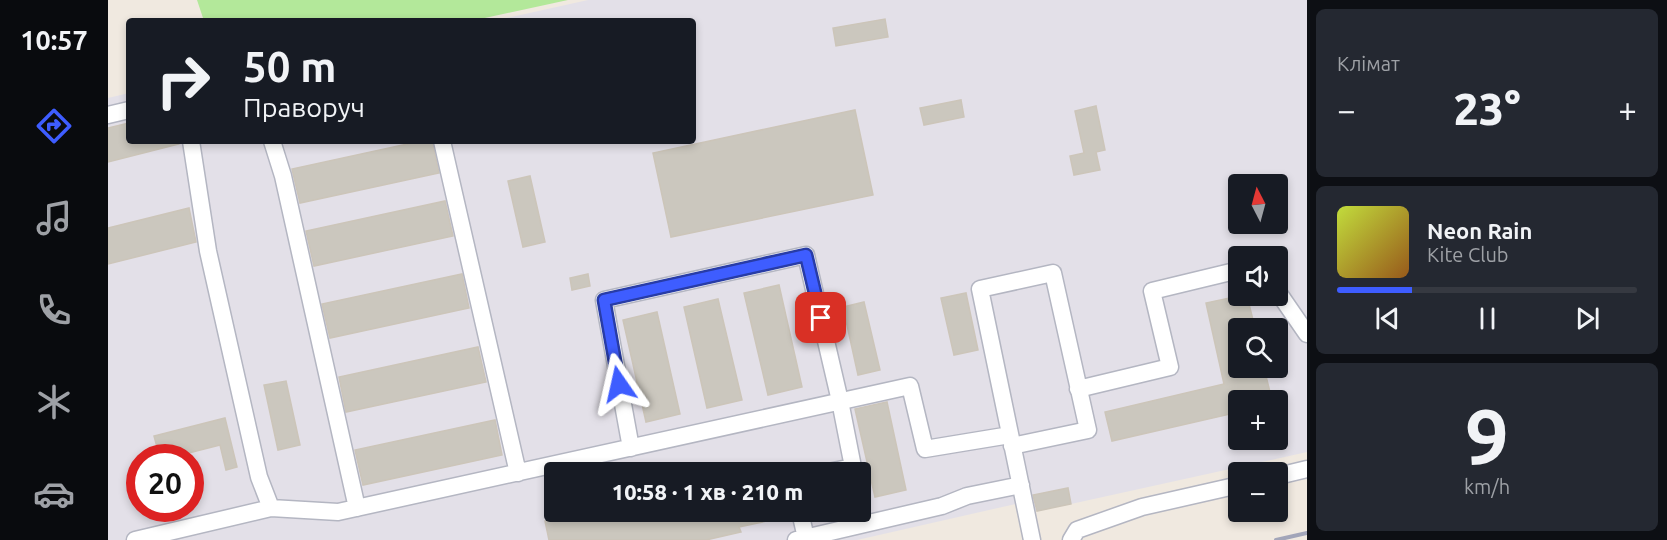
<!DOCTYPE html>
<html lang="uk">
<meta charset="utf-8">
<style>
body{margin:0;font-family:Ubuntu,sans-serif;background:#242831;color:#f1f3f6;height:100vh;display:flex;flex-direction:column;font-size:22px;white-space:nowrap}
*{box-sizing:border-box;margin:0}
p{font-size:20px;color:#9ea1a6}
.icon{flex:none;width:33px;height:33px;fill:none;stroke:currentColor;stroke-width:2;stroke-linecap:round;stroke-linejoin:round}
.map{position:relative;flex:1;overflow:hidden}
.drawer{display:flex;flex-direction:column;gap:9px;padding:9px;background:#0d0f14;width:360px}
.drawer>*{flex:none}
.hud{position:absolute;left:18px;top:18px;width:570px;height:126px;border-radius:6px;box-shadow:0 3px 9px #0003;background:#171b24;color:#f1f3f6;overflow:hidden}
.needle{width:39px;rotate:354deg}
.controls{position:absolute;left:1120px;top:174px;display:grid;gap:12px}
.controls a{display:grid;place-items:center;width:60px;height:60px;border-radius:6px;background:#171b24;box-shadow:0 3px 9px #0003;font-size:30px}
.speed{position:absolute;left:18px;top:444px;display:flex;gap:12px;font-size:30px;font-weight:700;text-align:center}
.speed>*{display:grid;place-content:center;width:78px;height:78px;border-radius:50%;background:#171b24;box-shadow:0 3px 9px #0003;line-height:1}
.speed .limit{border:9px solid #d22;background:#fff;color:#111}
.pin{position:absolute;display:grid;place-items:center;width:51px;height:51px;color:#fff;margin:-26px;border-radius:12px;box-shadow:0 3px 9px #0006}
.me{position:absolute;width:66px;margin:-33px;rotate:349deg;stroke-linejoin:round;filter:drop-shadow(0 0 4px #0008)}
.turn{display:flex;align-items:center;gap:21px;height:126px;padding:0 18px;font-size:27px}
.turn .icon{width:78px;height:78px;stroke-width:2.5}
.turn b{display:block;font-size:42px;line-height:51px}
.big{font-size:45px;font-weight:800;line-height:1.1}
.drawer .widget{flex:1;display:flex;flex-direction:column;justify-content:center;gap:9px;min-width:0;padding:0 21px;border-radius:9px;background:#242831}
.drawer .dial{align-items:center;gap:0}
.dial b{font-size:78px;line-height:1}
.song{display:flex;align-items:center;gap:18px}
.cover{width:72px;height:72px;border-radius:9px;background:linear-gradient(135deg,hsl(70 70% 55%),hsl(30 70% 35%))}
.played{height:6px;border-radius:3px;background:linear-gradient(90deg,#3e5dff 25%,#363941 25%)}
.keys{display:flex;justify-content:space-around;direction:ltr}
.heat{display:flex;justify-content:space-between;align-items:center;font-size:33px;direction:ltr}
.trip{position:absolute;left:436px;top:462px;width:327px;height:60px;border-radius:6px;background:#171b24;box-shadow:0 3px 9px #0003;font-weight:800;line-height:60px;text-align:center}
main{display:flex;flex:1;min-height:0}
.menu{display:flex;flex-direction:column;width:108px;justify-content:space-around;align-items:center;background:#090b0e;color:#9ea1a6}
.menu .icon{width:42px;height:42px}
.menu .on{color:#3e5dff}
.menu b{font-size:27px;color:#f1f3f6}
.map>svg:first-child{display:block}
.industrial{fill:#e3e0e8;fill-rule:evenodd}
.green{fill:#b3e89a}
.building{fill:#cbc7be;stroke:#ccc5b9;stroke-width:1.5}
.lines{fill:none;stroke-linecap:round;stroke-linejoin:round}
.minor-casing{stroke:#b4b6c2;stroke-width:19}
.minor{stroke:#fff;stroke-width:16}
.rail{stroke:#a2a5b9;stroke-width:4}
.route-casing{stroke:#283ca6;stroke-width:15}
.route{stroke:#3e5dff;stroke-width:10}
</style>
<main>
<nav class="menu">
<b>10:57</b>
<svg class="icon on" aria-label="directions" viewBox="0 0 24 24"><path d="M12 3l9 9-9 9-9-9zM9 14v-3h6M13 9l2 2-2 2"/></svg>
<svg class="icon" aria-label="music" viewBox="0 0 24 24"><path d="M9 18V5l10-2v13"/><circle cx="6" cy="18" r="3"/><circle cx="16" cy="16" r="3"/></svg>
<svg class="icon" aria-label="phone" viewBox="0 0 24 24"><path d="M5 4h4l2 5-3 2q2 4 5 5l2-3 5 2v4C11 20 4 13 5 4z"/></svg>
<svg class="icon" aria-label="climate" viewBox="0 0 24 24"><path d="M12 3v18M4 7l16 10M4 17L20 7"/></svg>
<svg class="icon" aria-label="car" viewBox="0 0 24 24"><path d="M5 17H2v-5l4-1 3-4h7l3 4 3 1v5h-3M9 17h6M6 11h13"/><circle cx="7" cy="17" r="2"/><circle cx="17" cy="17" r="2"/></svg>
</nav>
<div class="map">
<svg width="1199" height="540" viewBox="0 0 1199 540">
<rect width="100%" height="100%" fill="#f0e9e0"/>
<!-- industrial -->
<path class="industrial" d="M480,0h719v452l-236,52 -36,7 -2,-11 -176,40h-749v-442l21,-5v48h564v-120h-200zM1131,184h39v40h-39zM1131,256h39v40h-39zM1131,328h39v40h-39zM1131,400h39v40h-39zM32,458h50v50h-50zM447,472h306v40h-306z"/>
<!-- green -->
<path class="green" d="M89,0h371l-97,21h-267z"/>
<!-- building -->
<path class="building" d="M777,19l3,18 -52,9 -3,-18z
M853,100l3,17 -40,8 -4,-17z
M988,106l9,44 -9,2 4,18 -26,5 -4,-19 14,-3 -9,-42z
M747,110l18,85 -202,42 -18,-84z
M21,123v18h50v3l-71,18v-34z
M313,141h11l7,32 -139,30 -8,-34z
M422,176l15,66 -22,5 -15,-66z
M337,201l8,35 -139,30 -8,-35z
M81,208l7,34 -88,22v-36z
M354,274l7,34 -139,30 -8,-34z
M480,274l2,12 -18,4 -2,-12z
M671,285l23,102 -34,8 -24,-102z
M858,293l12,57 -24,5 -13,-57z
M1131,296h8l8,32h-16v40h25l8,32h-33v12l-127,29 -7,-29 119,-28 -18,-81z
M610,299l24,101 -35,8 -23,-101z
M756,302l16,68 -22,5 -15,-68z
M549,312l23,102 -34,8 -23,-102z
M370,347l8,35 -140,30 -7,-35z
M178,381l14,64 -22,5 -14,-65z
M779,402l19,88 -31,7 -20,-88z
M117,418l12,49 -11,3 -6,-25 -51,13h-9l-6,-22z
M387,420l7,35 -139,30 -8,-35z
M447,480v32h-4l-6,-30z
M960,488l3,16 -34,7 -4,-16z
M481,512h201v4l-51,11 2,5 -35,8h-157l-4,-19z"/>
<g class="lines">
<defs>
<path id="minor" d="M0,115l21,-5
M83,141l17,110 51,226 12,31
M164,141l11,35 74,332
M334,141l76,332
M1170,292l29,42
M970,389l92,-22 -18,-76 87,-21
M904,446l76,-16 -35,-157 -73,16 52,251
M523,448l-27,-148 202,-45 34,146 13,66 -25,5
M1170,476l29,-7
M692,512l6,26
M27,540l136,-32 67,4 572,-126 15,63 85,-14
M688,540l146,-34 25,-10 54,-11
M963,540l6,-10 65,-23 97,-22"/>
</defs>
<!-- minor casing -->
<use href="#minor" class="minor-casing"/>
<!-- minor -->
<use href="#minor" class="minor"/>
<!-- rail -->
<path class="rail" d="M1168,540l31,-7"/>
</g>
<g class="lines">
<defs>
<path id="route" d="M511,384l-15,-84 202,-45 15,63"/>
</defs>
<!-- route casing -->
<use href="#route" class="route-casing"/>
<!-- route -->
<use href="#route" class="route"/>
</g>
</svg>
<div class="controls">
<a><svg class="needle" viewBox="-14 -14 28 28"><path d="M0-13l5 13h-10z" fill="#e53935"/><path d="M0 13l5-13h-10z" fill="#9ea1a6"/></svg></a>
<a><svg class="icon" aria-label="sound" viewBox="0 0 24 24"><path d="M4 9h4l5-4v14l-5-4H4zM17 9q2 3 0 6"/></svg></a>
<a><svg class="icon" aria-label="search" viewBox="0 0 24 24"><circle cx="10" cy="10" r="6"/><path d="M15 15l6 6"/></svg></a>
<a>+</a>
<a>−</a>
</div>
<div class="speed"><div class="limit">20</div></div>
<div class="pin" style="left:713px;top:318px;background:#d93025"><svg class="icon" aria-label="arrive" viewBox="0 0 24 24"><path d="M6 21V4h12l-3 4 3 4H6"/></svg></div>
<svg class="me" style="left:511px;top:384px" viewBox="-20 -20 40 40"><path d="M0-17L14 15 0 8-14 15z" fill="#3e5dff" stroke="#fff" stroke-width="4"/></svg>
<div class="trip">10:58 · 1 хв · 210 m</div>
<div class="hud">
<div class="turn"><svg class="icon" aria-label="right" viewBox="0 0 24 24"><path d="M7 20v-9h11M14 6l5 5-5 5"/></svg><div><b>50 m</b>Праворуч</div></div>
</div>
</div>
<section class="drawer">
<div class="widget"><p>Клімат</p>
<div class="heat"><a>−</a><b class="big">23°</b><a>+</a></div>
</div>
<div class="widget">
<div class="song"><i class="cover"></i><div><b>Neon Rain</b><p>Kite Club</p></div></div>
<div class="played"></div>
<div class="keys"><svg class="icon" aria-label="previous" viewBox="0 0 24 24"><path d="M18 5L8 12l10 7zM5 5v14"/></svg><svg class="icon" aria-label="pause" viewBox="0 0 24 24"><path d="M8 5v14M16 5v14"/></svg><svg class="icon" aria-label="next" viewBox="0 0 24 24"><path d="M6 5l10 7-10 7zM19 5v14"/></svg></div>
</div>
<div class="widget dial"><b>9</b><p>km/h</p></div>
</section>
</main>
